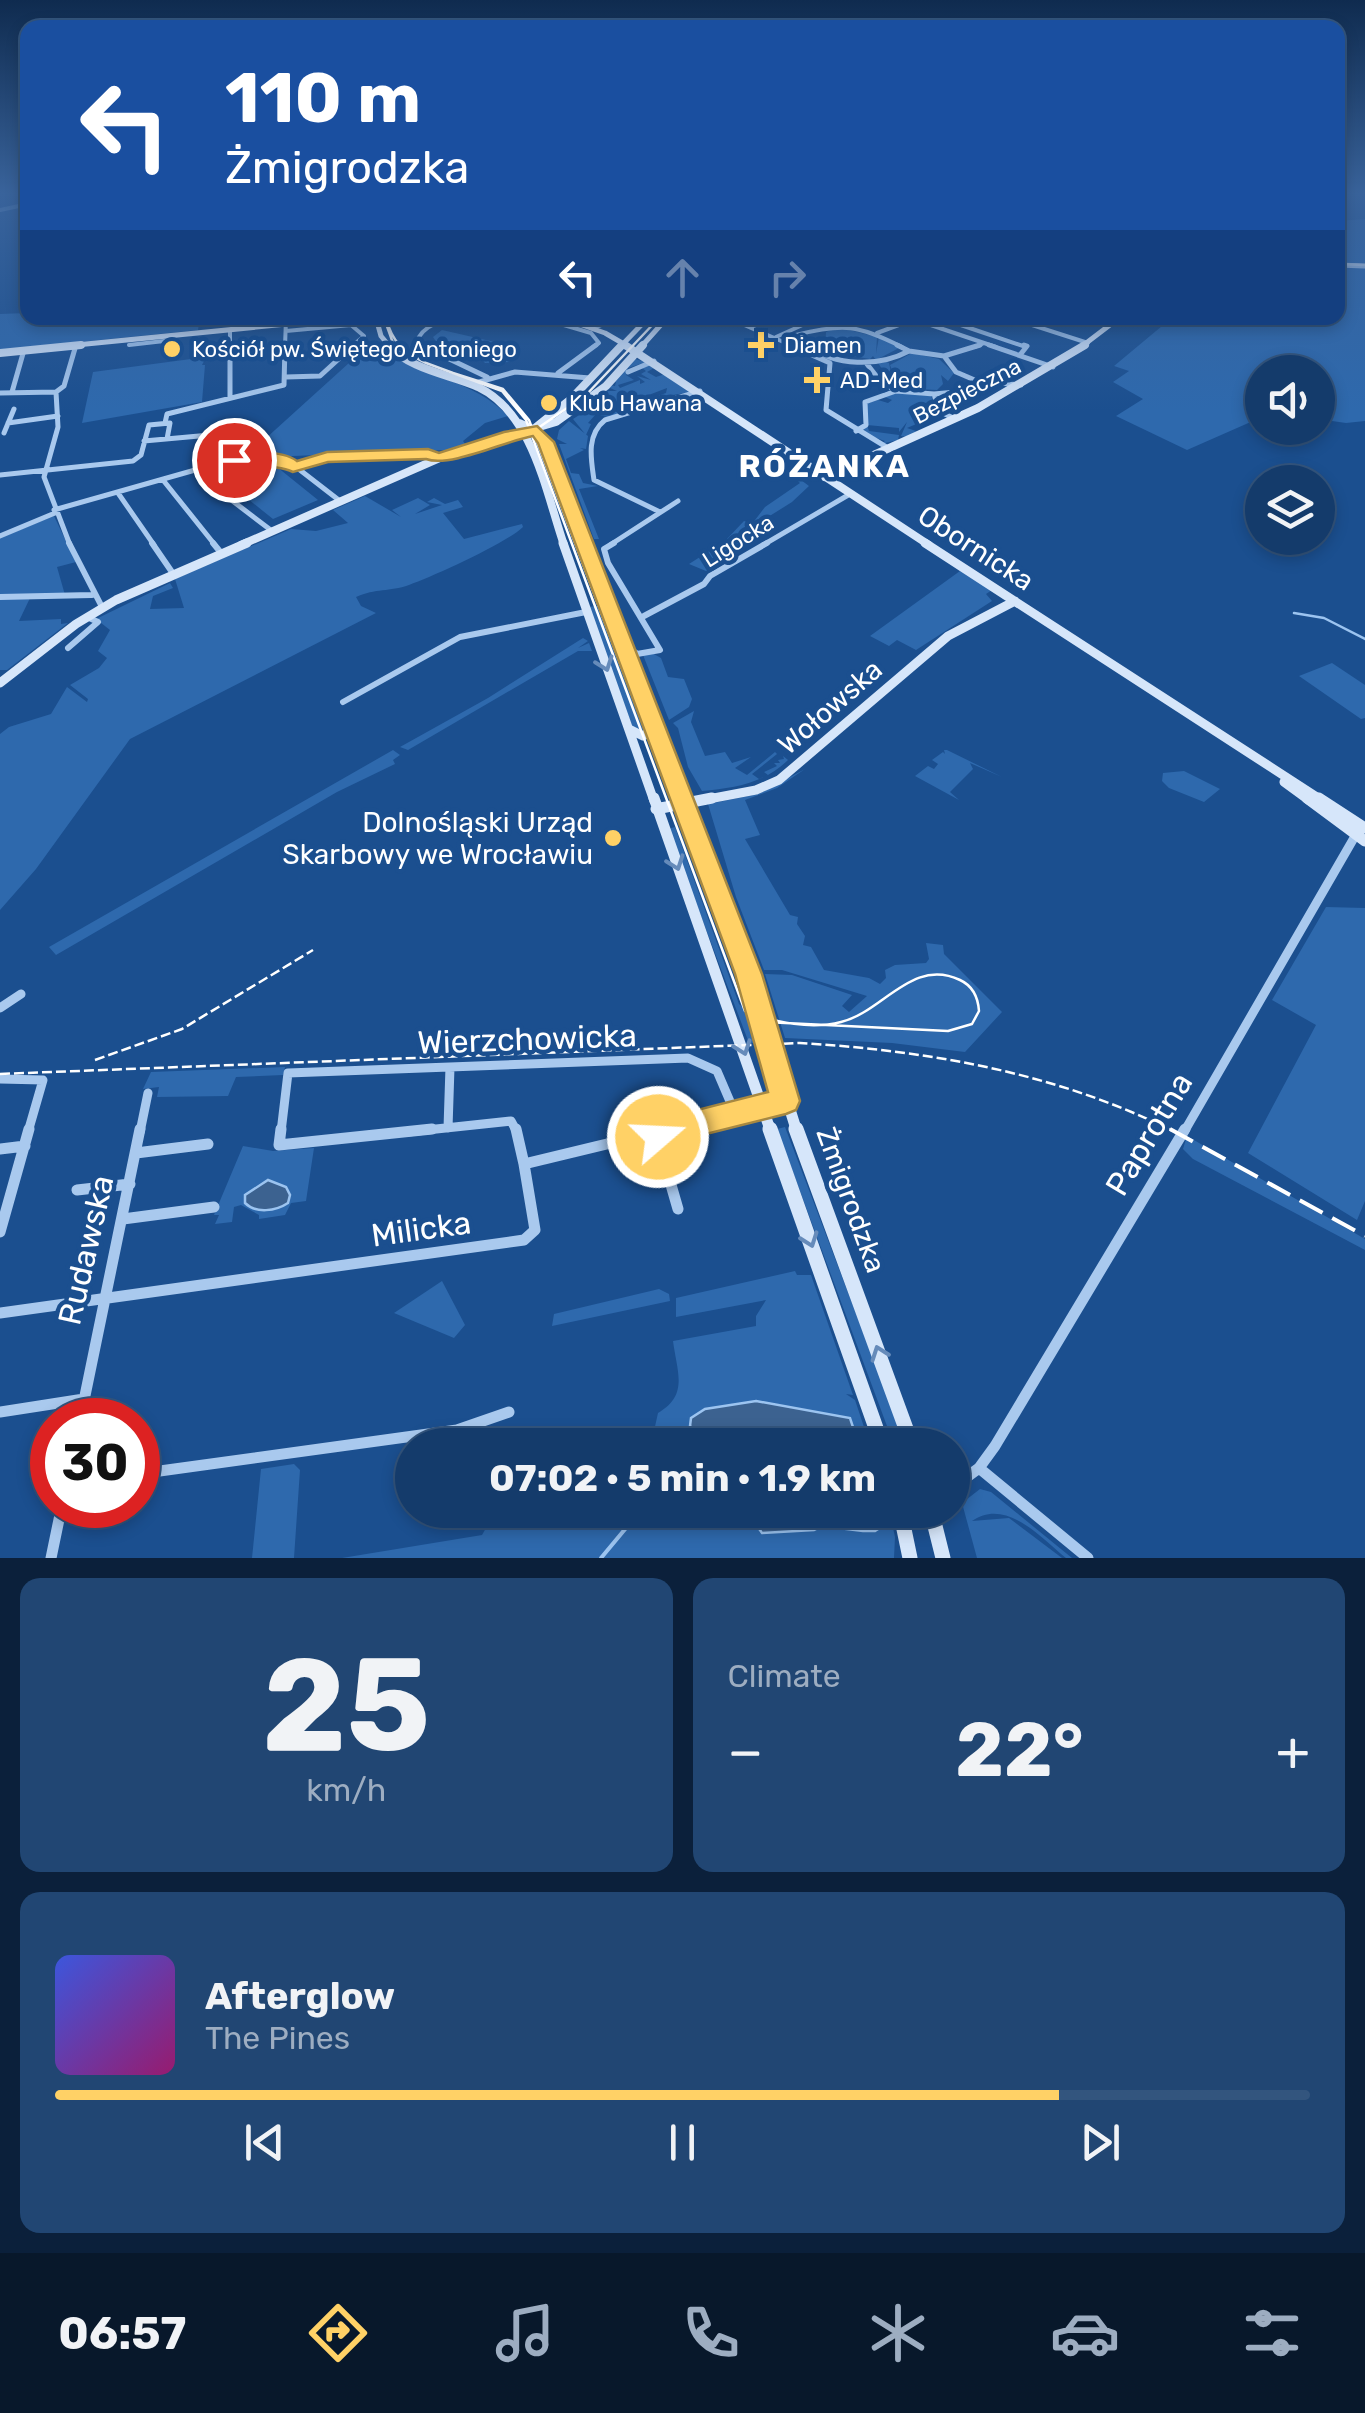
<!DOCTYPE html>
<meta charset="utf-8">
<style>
body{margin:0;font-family:Rubik,sans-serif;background:#214673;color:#f1f3f6;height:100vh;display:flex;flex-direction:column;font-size:38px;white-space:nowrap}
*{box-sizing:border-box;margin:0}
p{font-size:32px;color:#9dadc1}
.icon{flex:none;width:55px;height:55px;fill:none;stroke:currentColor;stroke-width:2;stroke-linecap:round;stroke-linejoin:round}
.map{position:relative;height:1558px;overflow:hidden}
.drawer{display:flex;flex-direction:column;gap:20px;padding:20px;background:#0b203b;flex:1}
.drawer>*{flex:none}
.guide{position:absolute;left:20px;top:20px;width:1325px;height:305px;border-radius:20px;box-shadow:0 5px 15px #0003,0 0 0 2px #33557e;background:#1a4fa0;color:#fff;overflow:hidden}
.fabs{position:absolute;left:1245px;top:355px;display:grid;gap:20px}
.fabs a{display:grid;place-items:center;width:90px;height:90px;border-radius:50%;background:#143b6b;box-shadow:0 5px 15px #0003,0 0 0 2px #33557e;font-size:50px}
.speed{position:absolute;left:30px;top:1398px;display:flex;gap:20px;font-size:50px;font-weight:700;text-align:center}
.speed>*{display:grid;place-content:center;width:130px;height:130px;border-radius:50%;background:#143b6b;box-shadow:0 5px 15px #0003,0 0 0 2px #33557e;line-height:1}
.speed .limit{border:15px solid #d22;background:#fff;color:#111}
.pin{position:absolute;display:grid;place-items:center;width:85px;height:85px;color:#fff;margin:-42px;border:5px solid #fff;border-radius:50%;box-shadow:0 2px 10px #0007}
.me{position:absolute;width:110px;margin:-55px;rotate:71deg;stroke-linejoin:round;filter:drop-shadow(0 0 8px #0008)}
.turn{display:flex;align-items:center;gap:35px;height:210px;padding:0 40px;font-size:45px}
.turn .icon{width:130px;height:130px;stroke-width:2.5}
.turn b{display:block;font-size:70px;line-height:85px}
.lanes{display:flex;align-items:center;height:95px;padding:0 40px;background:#0003;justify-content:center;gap:50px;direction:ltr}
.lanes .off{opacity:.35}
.big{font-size:75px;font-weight:700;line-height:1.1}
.drawer .card{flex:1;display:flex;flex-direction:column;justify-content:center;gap:15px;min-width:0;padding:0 35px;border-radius:20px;background:#214673}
.drawer .dial{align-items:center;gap:0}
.dial b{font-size:130px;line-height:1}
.song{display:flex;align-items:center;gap:30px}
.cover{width:120px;height:120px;border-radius:15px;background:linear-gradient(135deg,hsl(230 70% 55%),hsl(320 70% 35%))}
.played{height:10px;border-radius:5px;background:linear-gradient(90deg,#ffd166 80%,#33557e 80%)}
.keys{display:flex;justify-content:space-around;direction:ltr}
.heat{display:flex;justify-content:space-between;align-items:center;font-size:55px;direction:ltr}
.drawer .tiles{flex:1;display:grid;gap:20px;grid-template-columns:1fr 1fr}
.card:last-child{grid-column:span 2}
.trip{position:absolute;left:395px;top:1428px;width:575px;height:100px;border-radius:50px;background:#143b6b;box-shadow:0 5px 15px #0003,0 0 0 2px #33557e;font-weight:700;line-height:100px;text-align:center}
.tab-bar{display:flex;height:160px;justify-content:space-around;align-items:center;background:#08182b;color:#9dadc1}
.tab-bar .icon{width:70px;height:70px}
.tab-bar .current{color:#ffd166}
.tab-bar b{font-size:45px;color:#f1f3f6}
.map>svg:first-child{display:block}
.green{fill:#2e69ad}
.water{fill:#3c6290;stroke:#9cc4f0;stroke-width:2.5}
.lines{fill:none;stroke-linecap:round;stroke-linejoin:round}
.stream-far1{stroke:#9cc4f0;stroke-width:2.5}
.stream{stroke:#9cc4f0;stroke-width:4}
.street-far4{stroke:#a9c9ee;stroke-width:4}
.street-far3{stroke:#a9c9ee;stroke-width:5}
.street-far2{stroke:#a9c9ee;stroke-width:6}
.street-far1{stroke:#a9c9ee;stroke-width:9}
.street{stroke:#a9c9ee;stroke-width:11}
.secondary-far4{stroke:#d6e6fa;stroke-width:5}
.secondary-far3{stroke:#d6e6fa;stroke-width:8}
.secondary-far2{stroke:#d6e6fa;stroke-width:9}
.secondary-far1{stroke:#d6e6fa;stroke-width:11}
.secondary{stroke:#d6e6fa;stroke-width:15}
.tram{stroke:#fff;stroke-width:2.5}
.rail-far1{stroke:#fff;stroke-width:2.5;stroke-dasharray:10 4;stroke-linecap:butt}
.rail{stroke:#fff;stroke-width:4;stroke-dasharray:26 11;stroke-linecap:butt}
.oneway{stroke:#668bba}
.route{fill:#ffd166;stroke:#a68842;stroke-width:2.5}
.poi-dot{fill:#ffd166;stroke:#1b4f8f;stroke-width:4}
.labels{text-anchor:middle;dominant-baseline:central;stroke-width:9;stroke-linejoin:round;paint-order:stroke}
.far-poi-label{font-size:22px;fill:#fff;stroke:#1b4f8f;text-anchor:start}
.far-street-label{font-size:22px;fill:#fff;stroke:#1b4f8f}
.street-label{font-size:28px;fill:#fff;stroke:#1b4f8f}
.poi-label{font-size:28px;fill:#fff;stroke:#1b4f8f;text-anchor:end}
.far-district-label{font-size:32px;font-weight:bold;letter-spacing:2.5px;fill:#fff;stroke:#1b4f8f}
.near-street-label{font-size:32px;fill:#fff;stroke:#1b4f8f}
</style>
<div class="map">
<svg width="1365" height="1558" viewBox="0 0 1365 1558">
<rect width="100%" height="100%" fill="#1b4f8f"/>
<!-- green -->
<path class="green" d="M1365,219v44h-27v-42z
M1338,265l27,2v154l-19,2 -28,-4v-47h-56v45l-75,33 -71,-34 27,-17 -30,-17 16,-11 -15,-5 54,-45 6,-3h164z
M27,313l1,5h172l-2,12 -198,20v-36z
M838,327l39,10 -1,17 3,-17 20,11 -21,11 11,4 5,25 -10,-5 -12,-16 15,17 5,-1 -19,-27 -3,3 -45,-8 1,-19z
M442,330l57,13 -6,1 2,13 15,5 -25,1 -6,-7 -15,-3 -2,-4 6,-2 -7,-6 -7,5 -17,-3 -4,-6z
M384,350c39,27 90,30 124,66l-23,7 -22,18 2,3 -18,6 -203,8 116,-105z
M912,353l27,6 15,14 -6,8 -7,-6 2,9 -6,6 -41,-2 2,-4 -8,-19z
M206,357l-4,8h3l-3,37 -120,21 11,-51z
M635,359l11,3 -18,6 -2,7 8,5 -16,5 2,3 20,-8v4l5,-2 -8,-6 14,4 -10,-6 5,-3 -4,-3 8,-3 4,3 -7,4 9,5 9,-3 26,18 -30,5 2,3 -11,4 -6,-4 20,-7 1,-5 -55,21 4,3 24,-7 -2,-4 10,4 -40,12 -12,-3 -8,9 3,1 -5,11 -13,-16 22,-14 13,-14h9l-7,-3 -17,17 -2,-2 18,-18 6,1 1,-4 -5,1z
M896,393l35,3 6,13 -3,3 8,1 -35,15 9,3 -8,6 -7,-1 6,-14 -8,10v-4l-32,-3 2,6 30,4 -1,5 -17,4 4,-3 -21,-7 1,-30 13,-4 10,3 4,-3 -7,-3z
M569,421l19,15 -2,13 -6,-1 4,2 -18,9 5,14 8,1 4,9 15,3 -19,3 20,50h-5l-35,-95h8l-10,-5 2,-9z
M267,461h14l-32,11 28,-5 41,33 -45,19 -30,-24 -21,-23 22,-6 4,3z
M803,468l15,9 -12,-4 -9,4 12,9 -17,16 -35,22 6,7 -57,40 -17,-7 36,-23 19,-20 8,3 13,-17 35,-24 -7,-7z
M365,496l36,21 -9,-7 26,-12 12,7 -15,9 27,-9 -15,-3 7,-4 11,6 13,-4 5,7 -20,6 21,26 58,-15 1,3c-18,17 -89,49 -114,58 -20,7 -33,3 -53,12l5,9 15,7 -246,126 -94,130 -36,41v-176l9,-7 42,-13 16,-27 20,15 1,-3 -18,-14 29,-17 8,-10 -9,-7 12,-21 -14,-11 74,-36 3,5 -20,8 -3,13 34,-1 -9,-29 116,-50 25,2 32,-8 -15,-13z
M54,516l22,46 -19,5 8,28 -65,1v-58z
M960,571l32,19 -6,4 6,7 -76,49 -19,-10 -8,6 -19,-10z
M30,598l-11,23 42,-2v5l7,-1 -61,47h-7v-71z
M605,605l45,123 -1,3h-15l-46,-124z
M583,638l5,3 -10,7 11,-5 3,8h-14l-170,99 -8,-3 88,-49z
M652,653l9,5 7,19 16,2 8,20 -3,8 -20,13 -26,-65z
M1332,663l33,22v33l-4,1 -62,-43z
M694,711l-3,11 14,34 20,-4 7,11 19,-6 -16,11 12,7 28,-23 2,2 -25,20 7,5 9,-4 -4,-3 13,-6 -3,-3h6l-2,-3 6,-1 -1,-3 5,4c-23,23 -54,28 -86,31l-14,-24 -10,-39 -5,-5z
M393,750l7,5 -7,5 2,4 -58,28 -281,163 -7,-8z
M944,750h3l55,27 -32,-14 3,6 -23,23 9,8 -44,-24 13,-10 6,3 4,-5 -6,-4 11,-8 2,2z
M805,769l-28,19 -32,12 15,35 -15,4 45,76 8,2 -1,7 8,12 -2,9 8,2 13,23 45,8 11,6 6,-6 -1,-8 10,-5 31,-2 3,-4 -3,-16 17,2 1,9 58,58 -37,40 -73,-9 -107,-5 -20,-64 27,1 60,20 -10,11 7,6 18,-16 -85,-26h-18l-28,-73 -28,-93 51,-10z
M1184,771l36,18 -16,13 -35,-14 -7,-7 1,-8z
M675,827l64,177 18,17 6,22h-14l-81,-214z
M1326,907l39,1v293l-8,19 -109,-67 68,-128 -44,-25z
M285,1067l-2,8 -47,2 -8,19 -71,1 2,-10 -16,2 8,-17z
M785,1127l121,318h-12l-117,-316z
M1187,1136l178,103v11l-172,-91 -10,-10z
M243,1146l30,5 41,-3 -8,53 -15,2 -6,12 -26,4v-4l-18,-10 -7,2 -2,15 -17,2 4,-9h-5z
M795,1271l2,4h14l42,120 -7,-1 9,6 15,45h-229l13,-14 4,-18c31,-18 19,-41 15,-72l83,-15v-10l10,-16 -90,17v-19z
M442,1281l23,44 -11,13 -60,-25z
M659,1289l10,5 1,7 -118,25 2,-12z
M294,1464l6,6 -6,88h-42l9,-89z
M980,1489l11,3 81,66h-6c-25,-20 -60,-61 -94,-37l37,-3 53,40h-85l-15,-55z
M590,1510h299l6,27 -1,21h-552l140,-23 4,-7 87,-12z"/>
<!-- water -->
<path class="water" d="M268,1180l18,7 4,8 -2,8c-12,8 -32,11 -43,0v-8z
M756,1401l94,17 9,27h-149l-20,-19 1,-8 14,-9z
M746,1510h137l3,14 -11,7h-12l-41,-5 -8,4 -52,3z"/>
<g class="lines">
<!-- stream-far1 -->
<path class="stream-far1" d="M1294,613l30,5 41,21"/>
<!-- stream -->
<path class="stream" d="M601,1558l40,-48"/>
<!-- street-far4 -->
<path class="street-far4" d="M0,210l28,-6
M754,318l-12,6 53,23
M826,318h30
M874,318l10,3 8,-3
M910,318l86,29
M940,318l86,29
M1010,318l78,25
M1096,318l17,5
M565,319l-8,4 34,10 8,10 -6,4
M594,328l26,-10
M230,330v17
M286,331l65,-6 13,11 -13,11
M877,333l38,-14
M776,337l42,-19
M129,345l44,-5
M285,347l1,-29
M425,347l-9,-4c7,-19 25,-22 43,-25
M811,347l-15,-12c48,-12 62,-10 106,12
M975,347l9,-4"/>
<!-- street-far3 -->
<path class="street-far3" d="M230,345v53
M420,345l67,32
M789,345l41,18 -4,47 62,38
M808,345c27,22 71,22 101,6
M897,345l12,6
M989,345l64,22
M909,351l35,5 12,16 21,9 -21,11 -22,2 5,17 16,8
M1020,355l7,-9 -3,-1
M944,356l36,-11
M628,372l26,-11
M558,373l38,-28
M286,377l34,-1 34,-31
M977,381l44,4
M472,384l43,-12 75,6
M896,391l38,3
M12,392l12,-42
M0,393l56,-1
M8,423l50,-7
M165,423l2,-9 117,-29 1,-40
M856,431l10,-6 -1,-23 31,-11 -16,-10 -13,-17
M4,433l10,-24
M144,441l77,-7
M234,459l19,-17
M293,467l34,-10 101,-3 10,4
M203,468l27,31 42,32
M0,475l133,-14 8,-6 8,-30 21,-2 -3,16
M163,480l52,65
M118,493l36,52
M54,510l180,-51 53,1 53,41
M660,512l-66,-32c-3,-21 -8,-45 11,-60l95,-29
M0,536l55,-23
M70,545l-26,-68 14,-50 -2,-35 8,-6 12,-41
M610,545l68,-44
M763,545l87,-51"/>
<!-- street-far2 -->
<path class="street-far2" d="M69,543l33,64
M152,543l22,32
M213,543l9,11
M614,543l-10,6 4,14 52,87 -23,4 -12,-9
M0,597l92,-2
M644,616l60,-32 6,-8 57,-33
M68,648l30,-26 -11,-5
M343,702l117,-65 126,-25"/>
<!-- street-far1 -->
<path class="street-far1" d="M0,1008l21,-14
M0,1079l43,1 -15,52
M448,1128l2,-61
M140,1132l8,-39
M281,1132l7,-59 400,-15 29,13 18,42
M408,1132l103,-11 6,11
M659,1132l127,-31
M1184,1132l174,-301"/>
<!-- street -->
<path class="street" d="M281,1129l-2,16 153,-16
M516,1129l8,35
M656,1133l22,76
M0,1149l25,-3
M136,1153l72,-9
M77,1190l53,-6
M123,1219l91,-12
M0,1232l29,-103
M0,1313l524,-73 11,-10 -11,-66 145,-35
M0,1412l84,-13
M80,1420l60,-291
M979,1468l109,90
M138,1474l319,-44 52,-18
M952,1488l27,-20 16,-22 190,-317
M51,1558l11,-53"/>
<!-- secondary-far4 -->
<path class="secondary-far4" d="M1338,265l27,1
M376,318l5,18 9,11
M565,319l40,14 24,14
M56,347l292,-29
M620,347l28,-29
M641,347l26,-29
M1081,347l38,-29"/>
<!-- secondary-far3 -->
<path class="secondary-far3" d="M388,345c23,25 60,29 90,42 55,26 68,106 86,158
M625,345l304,200
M0,353l81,-8
M519,423l18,8 9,11 39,103
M536,427l36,-29 50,-53
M825,477l153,-69 107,-63
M241,545l210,-92 105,-31 50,-36 37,-41"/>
<!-- secondary-far2 -->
<path class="secondary-far2" d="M563,543l91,258
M584,543l98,258
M925,543l398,258
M0,683l76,-59 40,-24 131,-57
M629,729l14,7 12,-8
M1284,782l26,19
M698,801l58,-11 23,-10 169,-144 67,-35"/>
<!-- secondary-far1 -->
<path class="secondary-far1" d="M654,798l117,334
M681,798l67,177 49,157
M1307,798l58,43
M1319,798l46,30
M656,809l56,-11"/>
<!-- secondary -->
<path class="secondary" d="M770,1129l112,316
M796,1129l116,316
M900,1510l10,48
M931,1510l12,48"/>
<!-- tram -->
<path class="tram" d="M1338,264l27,1
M384,318l9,25 33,20
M386,318c6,24 18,35 40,45
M426,363l27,10
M426,363l27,10
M453,373l50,16 26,31 221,590c23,14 64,19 91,12 42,-10 71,-65 119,-42 13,6 18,17 19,31l-7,13 -24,7 -183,-9 -20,-11 -219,-591 -24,-29z
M533,438l5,-10 48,-33 73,-77"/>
<!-- rail-far1 -->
<path class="rail-far1" d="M95,1060l87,-31 131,-79
M0,1074l800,-31c131,8 257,30 375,89"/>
<!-- rail -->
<path class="rail" d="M1170,1129l195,107"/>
</g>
<!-- one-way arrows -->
<defs><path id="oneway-chevron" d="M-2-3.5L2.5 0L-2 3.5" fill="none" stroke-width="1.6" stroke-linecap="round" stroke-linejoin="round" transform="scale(2.5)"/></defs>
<g class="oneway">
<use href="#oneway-chevron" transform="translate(605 664) rotate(70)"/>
<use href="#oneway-chevron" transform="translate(676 863) rotate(70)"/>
<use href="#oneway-chevron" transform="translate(743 1048) rotate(70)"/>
<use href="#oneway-chevron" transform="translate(810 1240) rotate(70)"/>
<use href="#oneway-chevron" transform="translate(879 1353) rotate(-110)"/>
</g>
<!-- sky -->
<linearGradient id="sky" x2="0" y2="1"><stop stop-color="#0f2b4f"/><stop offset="0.47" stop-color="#39639b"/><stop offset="1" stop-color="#39639b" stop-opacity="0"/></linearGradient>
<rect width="1365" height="411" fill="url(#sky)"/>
<!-- route -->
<path class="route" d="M537,426l17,16 208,532 38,127 -4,9 -10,4 -116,29 -12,8 -11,-4 -6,-14 5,-10 122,-31 -33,-118 -197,-531 -5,-7c-28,5 -83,32 -107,23l-98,3 -35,10c-21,-10 -50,-1 -67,-12 15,-10 57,-10 71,1l30,-9 101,-3 11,4 65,-21z"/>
<!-- markers -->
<g class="poi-dot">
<path d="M756 330h10v10h10v10h-10v10h-10v-10h-10v-10h10z"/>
<circle cx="172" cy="349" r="10"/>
<path d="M812 365h10v10h10v10h-10v10h-10v-10h-10v-10h10z"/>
<circle cx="549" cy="403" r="10"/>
<circle cx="613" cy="838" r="10"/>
</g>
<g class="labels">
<!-- far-poi labels -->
<g class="far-poi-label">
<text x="784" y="345">Diamen</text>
<text x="192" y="349">Kościół pw. Świętego Antoniego</text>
<text x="840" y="380">AD-Med</text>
<text x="569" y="403">Klub Hawana</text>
</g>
<!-- far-street labels -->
<g class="far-street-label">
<text transform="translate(967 391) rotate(-27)">Bezpieczna</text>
<text transform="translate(738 541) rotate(-32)">Ligocka</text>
</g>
<!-- street labels -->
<g class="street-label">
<text transform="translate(976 548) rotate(33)">Obornicka</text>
<text transform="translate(830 707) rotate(-41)">Wołowska</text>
<text transform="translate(851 1200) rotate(70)">Żmigrodzka</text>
</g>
<!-- poi labels -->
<g class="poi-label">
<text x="593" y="822">Dolnośląski Urząd<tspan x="593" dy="32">Skarbowy we Wrocławiu</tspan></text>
</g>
<!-- far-district labels -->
<g class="far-district-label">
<text x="825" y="466">RÓŻANKA</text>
</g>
<!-- near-street labels -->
<g class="near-street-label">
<text transform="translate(527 1039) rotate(-2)">Wierzchowicka</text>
<text transform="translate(1149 1134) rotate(-59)">Paprotna</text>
<text transform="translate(421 1229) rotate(-8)">Milicka</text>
<text transform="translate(86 1250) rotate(-77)">Rudawska</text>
</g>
</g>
</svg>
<div class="fabs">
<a><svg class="icon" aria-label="sound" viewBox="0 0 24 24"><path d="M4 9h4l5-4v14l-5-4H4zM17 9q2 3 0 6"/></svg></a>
<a><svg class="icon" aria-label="layers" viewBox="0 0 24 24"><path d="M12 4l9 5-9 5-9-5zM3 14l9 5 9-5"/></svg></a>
</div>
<div class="speed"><div class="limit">30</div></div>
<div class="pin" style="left:234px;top:460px;background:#d93025"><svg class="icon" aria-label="arrive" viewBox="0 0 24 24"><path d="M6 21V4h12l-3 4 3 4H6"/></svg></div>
<svg class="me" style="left:658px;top:1137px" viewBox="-20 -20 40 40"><circle r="17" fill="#ffd166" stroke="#fff" stroke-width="3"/><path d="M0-11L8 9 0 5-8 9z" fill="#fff"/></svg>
<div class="trip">07:02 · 5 min · 1.9 km</div>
<div class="guide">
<div class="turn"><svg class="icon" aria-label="left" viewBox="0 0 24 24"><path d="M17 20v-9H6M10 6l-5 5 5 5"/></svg><div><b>110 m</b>Żmigrodzka</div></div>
<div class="lanes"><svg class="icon" aria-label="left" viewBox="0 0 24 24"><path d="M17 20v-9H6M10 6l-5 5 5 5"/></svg><svg class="icon off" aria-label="ahead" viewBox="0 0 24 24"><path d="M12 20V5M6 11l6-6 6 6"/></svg><svg class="icon off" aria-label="right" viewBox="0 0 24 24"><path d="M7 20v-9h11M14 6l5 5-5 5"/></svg></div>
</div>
</div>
<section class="drawer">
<div class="tiles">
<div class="card dial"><b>25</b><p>km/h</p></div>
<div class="card"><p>Climate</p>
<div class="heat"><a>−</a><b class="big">22°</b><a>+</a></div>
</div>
<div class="card">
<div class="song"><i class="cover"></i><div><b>Afterglow</b><p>The Pines</p></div></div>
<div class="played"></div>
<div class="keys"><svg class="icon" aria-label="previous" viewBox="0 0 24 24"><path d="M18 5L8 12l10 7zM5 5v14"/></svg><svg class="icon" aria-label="pause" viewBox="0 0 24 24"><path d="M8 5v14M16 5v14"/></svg><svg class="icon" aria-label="next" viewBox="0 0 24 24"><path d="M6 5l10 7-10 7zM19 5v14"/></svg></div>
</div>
</div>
</section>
<nav class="tab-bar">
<b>06:57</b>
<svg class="icon current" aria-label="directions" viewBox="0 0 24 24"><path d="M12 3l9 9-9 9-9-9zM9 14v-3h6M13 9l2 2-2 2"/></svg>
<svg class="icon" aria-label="music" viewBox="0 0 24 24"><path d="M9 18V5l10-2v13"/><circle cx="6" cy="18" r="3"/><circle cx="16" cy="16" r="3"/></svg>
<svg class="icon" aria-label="phone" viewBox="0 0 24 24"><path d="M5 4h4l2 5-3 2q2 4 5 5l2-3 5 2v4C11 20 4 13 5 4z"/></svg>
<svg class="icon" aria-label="climate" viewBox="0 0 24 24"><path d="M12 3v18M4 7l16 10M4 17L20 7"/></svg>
<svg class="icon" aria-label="car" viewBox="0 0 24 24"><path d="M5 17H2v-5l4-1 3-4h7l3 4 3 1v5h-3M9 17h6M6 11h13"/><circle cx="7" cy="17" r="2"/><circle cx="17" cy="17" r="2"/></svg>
<svg class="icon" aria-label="filters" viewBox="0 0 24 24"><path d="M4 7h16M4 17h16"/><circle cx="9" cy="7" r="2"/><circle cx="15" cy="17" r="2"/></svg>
</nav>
